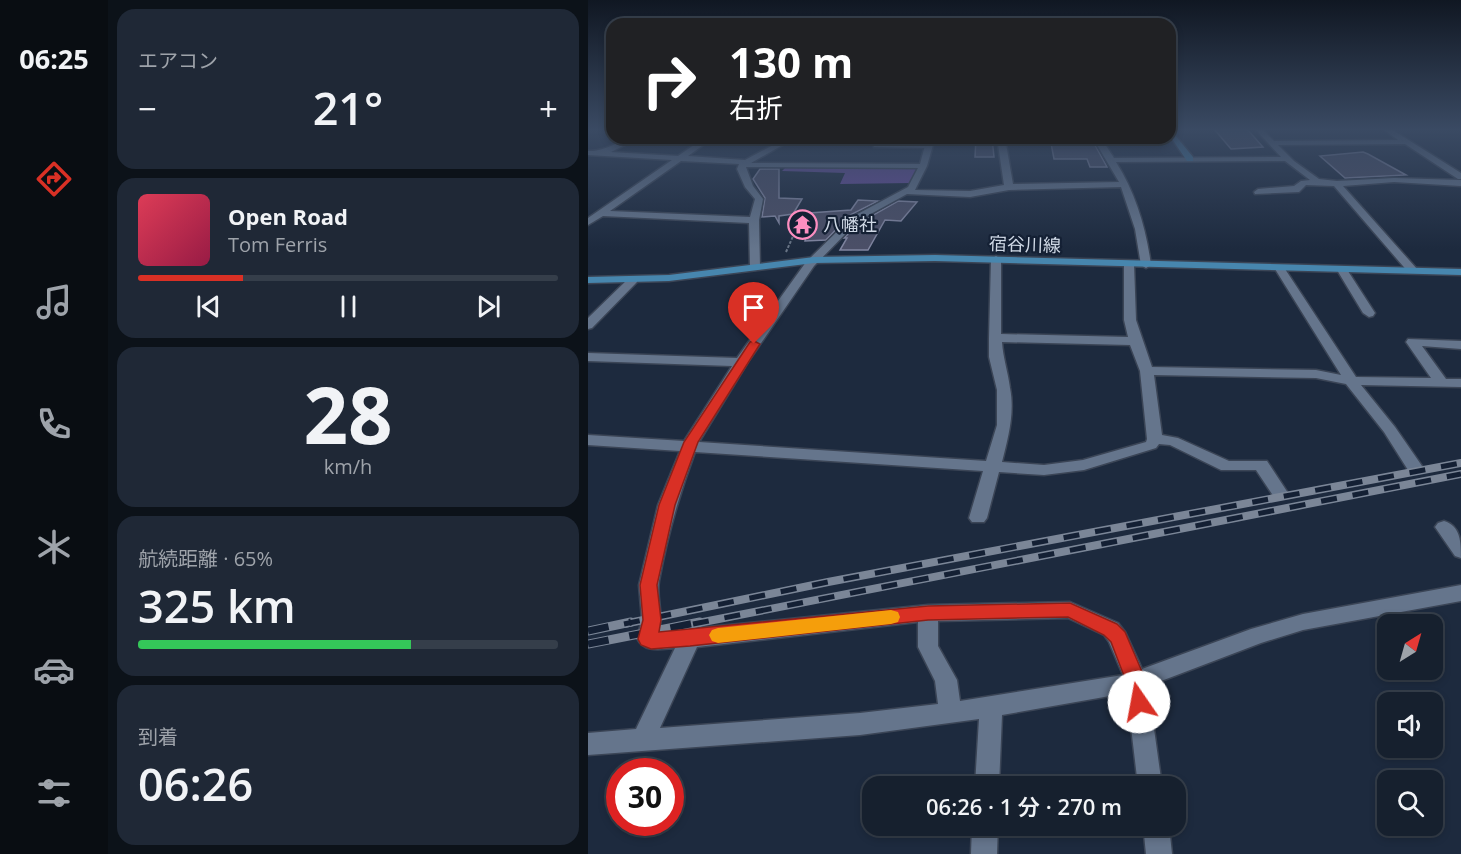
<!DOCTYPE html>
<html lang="ja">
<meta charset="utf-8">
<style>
body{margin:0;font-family:"Open Sans","Noto Sans JP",sans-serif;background:#1f2836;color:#f1f3f6;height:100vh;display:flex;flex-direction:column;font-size:22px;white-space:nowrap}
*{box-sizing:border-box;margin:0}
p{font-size:20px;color:#9ea3aa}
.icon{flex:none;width:33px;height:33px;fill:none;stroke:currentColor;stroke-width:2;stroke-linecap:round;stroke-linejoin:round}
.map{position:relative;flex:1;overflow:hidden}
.drawer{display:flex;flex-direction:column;gap:9px;padding:9px;background:#0c1219;width:480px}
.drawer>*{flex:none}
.guide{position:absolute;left:18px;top:18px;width:570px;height:126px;border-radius:18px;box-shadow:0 3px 9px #0003,0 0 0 2px #353e4a;background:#202124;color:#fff;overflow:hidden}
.needle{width:39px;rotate:37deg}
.tools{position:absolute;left:789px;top:614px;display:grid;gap:12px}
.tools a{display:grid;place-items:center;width:66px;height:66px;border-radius:12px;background:#16202e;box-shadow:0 3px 9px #0003,0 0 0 2px #353e4a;font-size:30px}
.speed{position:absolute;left:18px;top:758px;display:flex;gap:12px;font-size:30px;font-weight:700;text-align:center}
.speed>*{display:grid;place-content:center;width:78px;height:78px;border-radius:50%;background:#16202e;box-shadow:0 3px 9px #0003,0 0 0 2px #353e4a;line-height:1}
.speed .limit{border:9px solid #d22;background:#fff;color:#111}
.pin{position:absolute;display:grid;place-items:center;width:51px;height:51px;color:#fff;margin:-62px -26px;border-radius:50% 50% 50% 0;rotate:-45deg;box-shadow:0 0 6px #0007}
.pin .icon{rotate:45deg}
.me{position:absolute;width:66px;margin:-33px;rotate:348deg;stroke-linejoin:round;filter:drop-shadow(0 0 4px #0008)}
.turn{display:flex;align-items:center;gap:21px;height:126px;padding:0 24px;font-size:27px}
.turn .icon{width:78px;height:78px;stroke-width:2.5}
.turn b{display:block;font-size:42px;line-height:51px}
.big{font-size:45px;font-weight:600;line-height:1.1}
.drawer .tile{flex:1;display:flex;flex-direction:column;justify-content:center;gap:9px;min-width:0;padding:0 21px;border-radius:18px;background:#1f2836}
.drawer .dial{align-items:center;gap:0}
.dial b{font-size:78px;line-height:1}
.song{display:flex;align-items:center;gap:18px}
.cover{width:72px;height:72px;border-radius:9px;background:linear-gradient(135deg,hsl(350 70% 55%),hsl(340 70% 35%))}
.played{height:6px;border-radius:3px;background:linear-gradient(90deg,#d93025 25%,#353e4a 25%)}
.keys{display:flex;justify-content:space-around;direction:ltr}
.heat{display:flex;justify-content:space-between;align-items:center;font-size:33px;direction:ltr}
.charge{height:9px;border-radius:4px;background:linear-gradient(90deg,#34c759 65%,#353e4a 0)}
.trip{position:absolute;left:274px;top:776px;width:324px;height:60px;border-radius:18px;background:#16202e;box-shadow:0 3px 9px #0003,0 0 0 2px #353e4a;font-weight:600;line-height:60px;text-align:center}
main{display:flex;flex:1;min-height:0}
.tab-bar{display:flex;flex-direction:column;width:108px;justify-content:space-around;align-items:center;background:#090d12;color:#9ea3aa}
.tab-bar .icon{width:42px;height:42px}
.tab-bar .selected{color:#d93025}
.tab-bar b{font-size:27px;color:#f1f3f6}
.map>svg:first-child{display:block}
.forest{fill:#664d9d}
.building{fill:#4b4f67;stroke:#8186a1;stroke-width:1.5}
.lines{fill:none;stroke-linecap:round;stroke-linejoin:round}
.lane-casing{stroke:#3b4556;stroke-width:3}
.street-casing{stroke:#3b4556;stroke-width:3}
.secondary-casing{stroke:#3b4556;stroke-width:3}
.path{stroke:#687485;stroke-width:2;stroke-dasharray:3 1.5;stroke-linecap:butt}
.lane{fill:#65758c;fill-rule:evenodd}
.street{fill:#65758c;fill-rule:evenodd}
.secondary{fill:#4786ae;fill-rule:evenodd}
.rail-far1-casing{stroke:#7b8697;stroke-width:8}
.rail-casing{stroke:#7b8697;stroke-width:9}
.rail-far1{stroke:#142034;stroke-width:5;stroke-dasharray:16;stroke-linecap:butt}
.rail{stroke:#142034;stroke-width:7;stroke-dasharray:21;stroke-linecap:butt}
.route{fill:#d93025;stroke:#8d1f18;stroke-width:1.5}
.slow{fill:#f59e0b}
.labels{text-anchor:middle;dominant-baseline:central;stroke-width:4.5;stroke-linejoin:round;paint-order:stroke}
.far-poi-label{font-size:18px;fill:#cfd8e5;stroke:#142034;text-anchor:start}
.far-street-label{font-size:18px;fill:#cfd8e5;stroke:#142034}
</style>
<main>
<nav class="tab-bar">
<b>06:25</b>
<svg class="icon selected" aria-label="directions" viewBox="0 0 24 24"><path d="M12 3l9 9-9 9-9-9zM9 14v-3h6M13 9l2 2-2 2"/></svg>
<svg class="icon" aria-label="music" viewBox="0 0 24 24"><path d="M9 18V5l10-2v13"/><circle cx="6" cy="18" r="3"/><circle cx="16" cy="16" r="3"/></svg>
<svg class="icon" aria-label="phone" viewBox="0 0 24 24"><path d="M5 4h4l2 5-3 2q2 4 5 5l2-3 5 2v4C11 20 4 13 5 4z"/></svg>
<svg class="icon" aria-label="climate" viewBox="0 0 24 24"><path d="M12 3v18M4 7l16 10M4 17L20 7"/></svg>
<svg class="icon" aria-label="car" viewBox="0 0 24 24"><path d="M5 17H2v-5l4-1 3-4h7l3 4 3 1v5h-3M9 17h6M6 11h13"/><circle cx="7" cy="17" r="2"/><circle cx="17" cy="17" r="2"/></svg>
<svg class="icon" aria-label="filters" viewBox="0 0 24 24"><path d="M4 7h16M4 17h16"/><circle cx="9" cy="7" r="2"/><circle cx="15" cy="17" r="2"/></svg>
</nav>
<section class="drawer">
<div class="tile"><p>エアコン</p>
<div class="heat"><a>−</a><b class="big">21°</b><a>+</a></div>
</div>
<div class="tile">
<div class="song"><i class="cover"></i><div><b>Open Road</b><p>Tom Ferris</p></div></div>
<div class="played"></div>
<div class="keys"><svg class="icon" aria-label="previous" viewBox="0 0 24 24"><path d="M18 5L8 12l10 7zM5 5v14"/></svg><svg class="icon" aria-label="pause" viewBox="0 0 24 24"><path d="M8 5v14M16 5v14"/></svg><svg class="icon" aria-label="next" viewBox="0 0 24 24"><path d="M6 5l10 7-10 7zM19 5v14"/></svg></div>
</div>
<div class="tile dial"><b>28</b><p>km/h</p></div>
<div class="tile"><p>航続距離 · 65%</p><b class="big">325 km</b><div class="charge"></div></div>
<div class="tile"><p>到着</p><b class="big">06:26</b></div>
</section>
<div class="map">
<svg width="873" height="854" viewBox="0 0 873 854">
<rect width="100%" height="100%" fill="#1d2a3e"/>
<!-- forest -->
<path class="forest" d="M198,167h127l6,1 -8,15 -71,1 5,-11 -63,-2z"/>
<!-- building -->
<path class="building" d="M626,129h33l16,18 -32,2z
M388,138h16l2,19h-19z
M462,138h41l16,29h-17l-3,-8h-33z
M775,152l5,2 38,21 -61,3 -25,-22z
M172,169h19v29l23,1 -9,15 -14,2v7l-4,-7 -13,1 3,-19 -12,-19z
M270,200l20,1 -28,14 -24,25 -21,1 4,-28 42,-3z
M310,201l19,1 -16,19 -16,-1 -17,30h-28l7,-12h-3l15,-15z"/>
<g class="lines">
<defs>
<path id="lane" d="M285,145l56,1 2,1 -2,1 -55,-1z"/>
<path id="street" d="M667,129h7l12,12 124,-1 -15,-11h8l70,44v6h-3l-53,-35 -127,1 16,16 25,18 18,2 57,-3 67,2v6l-67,-4 -51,4 74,83v4h-8l-75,-87 -28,-1 -7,7 -44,2 -1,-2 4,-3 36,-3 7,-5 9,-1 -25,-19 -169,1c20,32 30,66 35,103l-5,3 -5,-3 -6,-36 -14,-42 -112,3 -39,7 -63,-3 -49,27 -44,45 -66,96 -49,80 287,19 11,-36v-35l-8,-33v-19l2,-79 5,-3 5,3v75l127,3 -4,-17v-56l5,-3 5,3 2,56 16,47 164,3 25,5 -66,-106 5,-3 5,3 71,108 75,1 -25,-36 2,-3 53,2v8l-39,-3 24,33h15v8l-100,-2 34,42 27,39 -2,4h-12l-24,-38 -38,-48 -30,-6 -162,-3 8,60 16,3 51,23h38l21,32 -2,4h-12l-18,-27h-35l-51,-25 -11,-1 -3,4 -72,22 -40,5 -45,-3 -12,46 -3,4h-12l-3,-4 14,-47 -288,-19c-16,43 -28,85 -36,129 -3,17 5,34 0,51l269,-27 142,-3 48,21 7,9 17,37 109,-40 52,-15 158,-29v16l-158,29 -42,13 -113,43 14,100h-24l-11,-93 -125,22 -3,71h-24l4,-67 -119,16 -272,20v-22l48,-4 39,-81c-15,1 -31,5 -38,-10l5,-18 -3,-35 19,-80 22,-54 -92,-6v-10l96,6 48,-75 -144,-5v-8l149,5 69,-96 46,-45 56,-30 10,-19 -172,-1 7,19 10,13 -4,21 1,47 -5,3 -5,-3 -1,-44 -146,-7 -15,9v-7l84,-58 -84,-5v-4c19,1 32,-13 51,-13l-28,14 67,4 26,-18h9l-25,18 57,4 41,-22h9l-44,25 169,1 7,-26h8l-8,28 -12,24 55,1 34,-6 -7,-47h8l8,46 106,-2 -26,-44h8l13,20 167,-1zM93,161l58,3 -2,5 8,18 10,12 -5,18 -140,-6zM414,342l128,3 10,26 7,68 -1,3 -63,18 -39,5 -42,-3c6,-24 13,-49 8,-74 -2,-16 -7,-30 -8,-46zM480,618l36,17 5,7 14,33 -163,26 -3,-21 -19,-34v-25zM330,622v25l17,34 3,23 -78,9 -200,15 37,-81z
M754,267l4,1 29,45 -2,3 -4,1 -6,-4 -26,-43z
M45,277l4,1v4l-45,46 -4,1v-11l41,-40z
M856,521c17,5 17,22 17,37l-6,-2 -20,-29 3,-4z
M384,825h26l-1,29h-26z
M555,825h26l3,29h-26z"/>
<path id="secondary" d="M582,129l23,28v4h-6l-17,-25z
M347,255l526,14v6l-526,-14 -121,2 -145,18 -81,2v-6l81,-2 145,-18z"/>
</defs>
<!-- lane casing -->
<use href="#lane" class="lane-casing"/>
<!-- street casing -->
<use href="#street" class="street-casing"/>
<!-- secondary casing -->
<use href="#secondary" class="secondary-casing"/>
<!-- path -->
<path class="path" d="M198,252l12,-27"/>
<!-- lane -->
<use href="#lane" class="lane"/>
<!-- street -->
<use href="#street" class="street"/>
<!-- secondary -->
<use href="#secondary" class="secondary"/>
<defs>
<path id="rail-far1" d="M36,624l204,-42 633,-119
M105,624l768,-150"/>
<path id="rail" d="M0,631l43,-9
M0,644l112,-22"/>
</defs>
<!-- rail-far1 casing -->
<use href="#rail-far1" class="rail-far1-casing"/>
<!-- rail casing -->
<use href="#rail" class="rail-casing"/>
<!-- rail-far1 -->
<use href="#rail-far1" class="rail-far1"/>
<!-- rail -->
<use href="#rail" class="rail"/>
</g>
<!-- sky -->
<linearGradient id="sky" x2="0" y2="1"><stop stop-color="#101722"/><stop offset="0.52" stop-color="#3a4a63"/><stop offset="1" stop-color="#3a4a63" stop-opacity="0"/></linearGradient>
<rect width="873" height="249" fill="url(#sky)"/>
<!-- route -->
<path class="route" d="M166,341l6,3 -62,98 -23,63 -18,80 4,35 -2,12 269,-26 142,-3 47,21 8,8 21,49 3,21 -3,6 -7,3 -7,-3 -6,-27 -15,-39 -7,-7 -36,-18 -140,3 -238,26 -39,3 -10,-4 -3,-6 5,-19 -3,-35 19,-80 25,-63 66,-100z"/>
<!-- slow -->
<path class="slow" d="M303,610l7,2 2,5 -2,5 -7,2 -173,19 -6,-2 -3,-6 3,-5 6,-2z"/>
<!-- icons -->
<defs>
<symbol id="temple-ring" viewBox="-11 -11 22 22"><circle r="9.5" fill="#142034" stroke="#fd8ec0" stroke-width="1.5"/><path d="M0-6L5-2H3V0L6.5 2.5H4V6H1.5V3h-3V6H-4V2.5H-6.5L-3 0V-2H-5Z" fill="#fd8ec0"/></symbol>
</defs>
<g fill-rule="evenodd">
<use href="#temple-ring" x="198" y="208" width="33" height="33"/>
</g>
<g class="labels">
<!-- far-poi labels -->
<g class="far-poi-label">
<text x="235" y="224">八幡社</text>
</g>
<!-- far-street labels -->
<g class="far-street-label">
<text transform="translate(437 244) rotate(2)">宿谷川線</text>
</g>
</g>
</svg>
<div class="tools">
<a><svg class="needle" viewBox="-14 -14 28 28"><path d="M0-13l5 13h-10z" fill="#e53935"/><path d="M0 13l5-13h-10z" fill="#9ea3aa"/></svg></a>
<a><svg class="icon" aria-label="sound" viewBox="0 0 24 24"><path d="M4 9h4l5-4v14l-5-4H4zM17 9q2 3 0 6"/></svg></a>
<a><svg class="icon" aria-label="search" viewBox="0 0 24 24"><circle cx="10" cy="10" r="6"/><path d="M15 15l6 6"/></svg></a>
</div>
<div class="speed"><div class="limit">30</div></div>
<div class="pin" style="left:166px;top:344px;background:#d93025"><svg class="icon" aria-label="arrive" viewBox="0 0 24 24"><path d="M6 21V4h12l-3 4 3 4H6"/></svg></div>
<svg class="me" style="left:551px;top:702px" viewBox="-20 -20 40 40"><circle r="19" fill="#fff"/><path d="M0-13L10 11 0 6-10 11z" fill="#d93025"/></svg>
<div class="trip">06:26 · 1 分 · 270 m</div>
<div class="guide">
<div class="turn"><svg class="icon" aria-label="right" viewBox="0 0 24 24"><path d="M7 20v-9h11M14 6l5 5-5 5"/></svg><div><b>130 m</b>右折</div></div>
</div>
</div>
</main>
